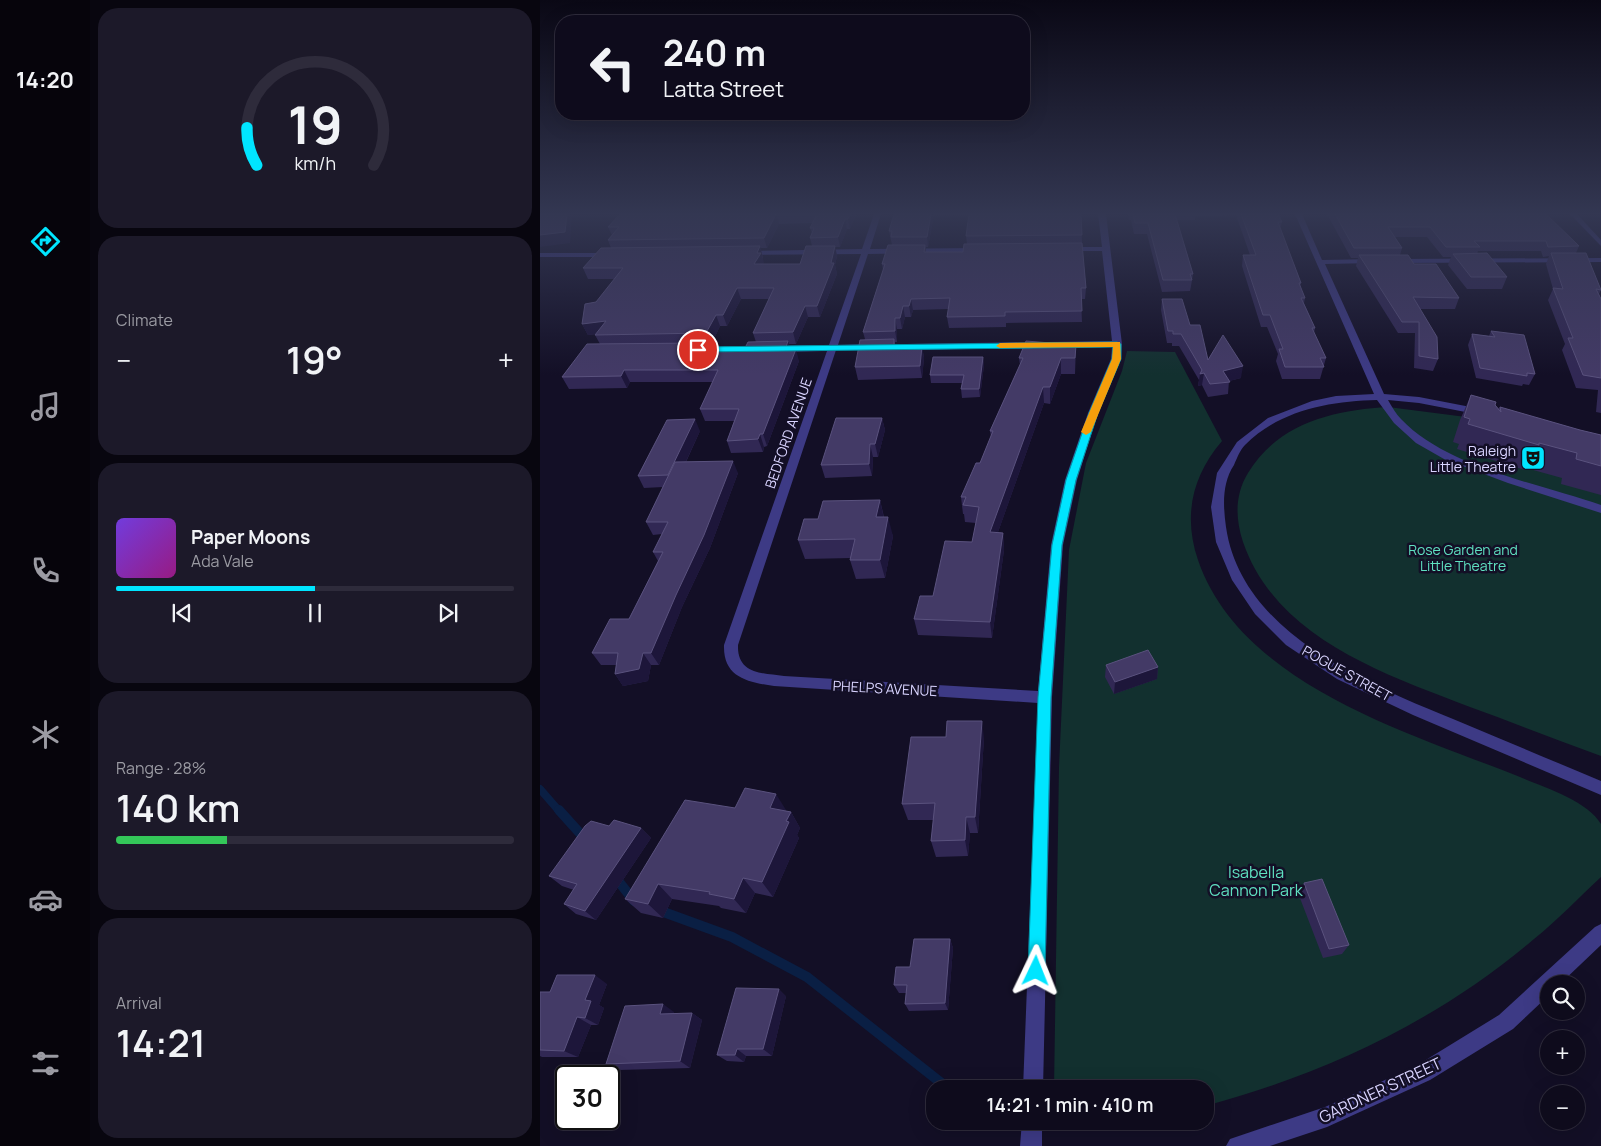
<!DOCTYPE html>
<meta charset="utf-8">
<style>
body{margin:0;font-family:Manrope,sans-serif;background:#1c1929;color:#f1f3f6;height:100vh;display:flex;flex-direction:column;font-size:19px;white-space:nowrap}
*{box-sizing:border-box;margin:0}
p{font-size:16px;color:#9b9ba3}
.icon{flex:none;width:28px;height:28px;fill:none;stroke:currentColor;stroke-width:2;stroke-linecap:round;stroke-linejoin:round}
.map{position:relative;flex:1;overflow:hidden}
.details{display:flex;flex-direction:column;gap:8px;padding:8px;background:#08060f;width:450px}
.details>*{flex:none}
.top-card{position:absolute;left:15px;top:15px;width:475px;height:105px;border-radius:20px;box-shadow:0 5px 20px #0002,0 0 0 1px #2e2b3b;background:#0e0b1c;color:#f1f3f6;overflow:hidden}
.buttons{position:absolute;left:1000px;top:975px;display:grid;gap:10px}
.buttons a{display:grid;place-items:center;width:45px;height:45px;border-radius:50%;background:#0e0b1c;box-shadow:0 5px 20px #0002,0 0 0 1px #2e2b3b;font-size:25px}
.speed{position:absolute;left:15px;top:1065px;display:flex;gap:10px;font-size:25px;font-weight:700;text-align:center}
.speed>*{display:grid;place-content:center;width:65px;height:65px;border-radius:50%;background:#0e0b1c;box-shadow:0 5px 20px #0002,0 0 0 1px #2e2b3b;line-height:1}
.speed .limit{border:2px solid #111;border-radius:8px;background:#fff;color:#111}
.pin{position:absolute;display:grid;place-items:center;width:42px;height:42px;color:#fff;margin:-21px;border:2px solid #fff;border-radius:50%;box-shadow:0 1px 5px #0007}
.me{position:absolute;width:55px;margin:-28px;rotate:2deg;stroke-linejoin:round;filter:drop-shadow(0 0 4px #0008)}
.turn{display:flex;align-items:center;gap:18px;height:105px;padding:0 25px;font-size:22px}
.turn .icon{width:65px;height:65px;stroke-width:2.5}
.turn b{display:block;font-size:35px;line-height:42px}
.big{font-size:38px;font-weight:600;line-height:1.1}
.details .card{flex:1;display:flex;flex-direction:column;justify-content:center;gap:8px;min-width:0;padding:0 18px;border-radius:20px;background:#1c1929}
.details .dial{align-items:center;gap:0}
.dial svg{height:130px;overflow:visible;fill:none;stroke:#2e2b3b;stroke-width:7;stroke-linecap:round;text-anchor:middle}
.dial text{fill:#f1f3f6;stroke:none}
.song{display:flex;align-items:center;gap:15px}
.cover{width:60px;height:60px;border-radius:8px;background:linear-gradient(135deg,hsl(260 70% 55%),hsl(310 70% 35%))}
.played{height:5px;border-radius:2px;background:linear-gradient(90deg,#00e5ff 50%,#2e2b3b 50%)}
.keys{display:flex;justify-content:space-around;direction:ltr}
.heat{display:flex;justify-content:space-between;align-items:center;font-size:28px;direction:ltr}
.charge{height:8px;border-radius:4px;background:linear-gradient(90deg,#34c759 28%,#2e2b3b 0)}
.trip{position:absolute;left:386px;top:1080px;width:288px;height:50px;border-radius:20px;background:#0e0b1c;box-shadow:0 5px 20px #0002,0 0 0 1px #2e2b3b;font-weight:600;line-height:50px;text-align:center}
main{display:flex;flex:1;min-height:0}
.menu{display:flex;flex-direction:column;width:90px;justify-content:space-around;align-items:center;background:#06040b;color:#9b9ba3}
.menu .icon{width:35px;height:35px}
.menu .on{color:#00e5ff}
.menu b{font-size:22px;color:#f1f3f6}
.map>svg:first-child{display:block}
.green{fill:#12302f}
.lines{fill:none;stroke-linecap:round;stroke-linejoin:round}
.stream-far1{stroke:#0a1f44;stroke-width:8}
.stream{stroke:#0a1f44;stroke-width:10}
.minor{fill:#3d3a85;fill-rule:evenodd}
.wall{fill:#312854;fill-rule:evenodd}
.shaded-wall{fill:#1d163a}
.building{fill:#433a66;stroke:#5a527e}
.route{fill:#00e5ff;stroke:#0095a6}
.slow{fill:#f59e0b}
.labels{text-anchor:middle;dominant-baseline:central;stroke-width:5;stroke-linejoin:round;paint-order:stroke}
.street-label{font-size:14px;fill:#d9d4ff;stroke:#130f26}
.poi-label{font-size:14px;fill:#d9d4ff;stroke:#130f26;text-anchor:end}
.park-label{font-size:14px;fill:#5fe0c0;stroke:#130f26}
.near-park-label{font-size:16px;fill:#5fe0c0;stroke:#130f26}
.near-street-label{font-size:16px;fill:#d9d4ff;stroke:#130f26}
</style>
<main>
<nav class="menu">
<b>14:20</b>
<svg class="icon on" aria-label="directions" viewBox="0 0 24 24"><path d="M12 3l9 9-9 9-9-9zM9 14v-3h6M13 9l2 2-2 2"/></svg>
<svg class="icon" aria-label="music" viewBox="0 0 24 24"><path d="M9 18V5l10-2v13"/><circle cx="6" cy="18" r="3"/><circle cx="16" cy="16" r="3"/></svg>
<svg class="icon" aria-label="phone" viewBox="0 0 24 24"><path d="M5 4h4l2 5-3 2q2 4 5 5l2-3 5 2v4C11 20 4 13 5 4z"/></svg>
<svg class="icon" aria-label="climate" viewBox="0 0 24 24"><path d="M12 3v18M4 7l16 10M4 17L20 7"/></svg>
<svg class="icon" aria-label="car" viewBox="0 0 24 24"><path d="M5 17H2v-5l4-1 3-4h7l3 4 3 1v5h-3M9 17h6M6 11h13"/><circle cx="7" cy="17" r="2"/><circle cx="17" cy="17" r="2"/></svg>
<svg class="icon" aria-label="filters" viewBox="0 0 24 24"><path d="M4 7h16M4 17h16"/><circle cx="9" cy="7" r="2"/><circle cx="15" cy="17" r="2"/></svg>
</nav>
<section class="details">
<div class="card dial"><svg viewBox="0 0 100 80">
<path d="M14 69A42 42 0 1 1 86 69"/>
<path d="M14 69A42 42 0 0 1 8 46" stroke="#00e5ff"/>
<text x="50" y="56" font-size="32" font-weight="700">19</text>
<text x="50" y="72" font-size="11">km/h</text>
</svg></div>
<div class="card"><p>Climate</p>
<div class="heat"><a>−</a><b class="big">19°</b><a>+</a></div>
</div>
<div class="card">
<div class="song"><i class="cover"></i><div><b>Paper Moons</b><p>Ada Vale</p></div></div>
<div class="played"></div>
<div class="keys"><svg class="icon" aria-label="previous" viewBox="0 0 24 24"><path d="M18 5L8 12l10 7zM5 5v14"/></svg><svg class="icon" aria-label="pause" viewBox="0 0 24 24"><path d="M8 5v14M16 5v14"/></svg><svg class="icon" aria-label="next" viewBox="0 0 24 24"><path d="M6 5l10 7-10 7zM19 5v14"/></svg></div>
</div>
<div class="card"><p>Range · 28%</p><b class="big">140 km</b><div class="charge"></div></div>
<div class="card"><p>Arrival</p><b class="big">14:21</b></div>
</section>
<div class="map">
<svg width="1061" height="1146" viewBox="0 0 1061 1146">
<rect width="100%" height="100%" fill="#130f26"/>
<!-- green -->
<path class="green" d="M587,351l48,1 47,89c-30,35 -39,75 -24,119 43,125 212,173 322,217 24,10 68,24 81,47v53c-22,20 -43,43 -67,62 -95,81 -209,135 -329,167v-17h-151l5,-322 10,-217 17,-87 36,-92z
M848,407l78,10 135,35v304c-44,-16 -87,-33 -131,-49 -86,-33 -194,-69 -227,-165 -8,-24 -8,-48 5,-69 30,-50 86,-63 140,-66z
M514,1121h57l-57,8z"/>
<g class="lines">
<!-- stream-far1 -->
<path class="stream-far1" d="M0,789l20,23"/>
<!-- stream -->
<path class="stream" d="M19,810l27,30
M76,878l18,23
M118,910l74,27 75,40 142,112"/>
<!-- minor -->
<path class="minor" d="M334,214h7l-11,35 109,-1 4,2 -4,2 -111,2 -30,91 37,-1 5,3 -5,3h-39l-98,295c-1,29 24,28 46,31l254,15 13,-146 14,-65 23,-67 23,-54 1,-12 -207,3 -5,-3 5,-3 207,-3 -10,-90h-35l-4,-2 4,-2h35l-4,-33h8l16,130 -1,15 -23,54 -21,67 -14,65 -11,152 -9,392h-20l15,-386 -264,-17c-27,-4 -51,-9 -50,-41l103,-294 -140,2 -5,-3 5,-3 142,-2 32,-91 -114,1 -4,-2 4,-2 115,-2z
M755,214h7l20,46 52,-1 4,2 -4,2 -49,1 59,130 35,3 62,12 5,3 -5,3 -62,-12 -31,-3c4,7 8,14 13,19 45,48 139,65 200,86v8l-93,-30 -64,-24 -28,-16 -22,-20 -17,-23c-47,1 -97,10 -132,45 -5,5 -8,13 -11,20 -12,18 -11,41 -8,62 16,110 149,160 239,197 45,19 91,38 136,57v14l-188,-80 -76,-36 -51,-34 -31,-31 -23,-34 -16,-38 -5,-35 6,-34 20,-31 31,-24 44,-17 24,-5 38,-2z
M1030,214h7l24,26v6z
M0,253h72l4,2 -4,2h-72z
M1061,258v4l-205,1 -4,-2 4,-2z
M1061,924v21l-41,39h-11v11l-36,34 -83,51 -103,47 -57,19h-44l4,-7 95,-32 91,-41 83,-51 96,-88z
M482,1121h20v25h-22z"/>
</g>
<!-- wall -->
<path class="wall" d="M80,214h236l-6,15h-3l-7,18h-5l2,9 -2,9 2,9 -17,43h-12l-12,27h-7l2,6 8,11 -32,85 -3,1 -1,5 -32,1 -4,-12 7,-20h-29l-5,-12 13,-27h-83l-3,6 -58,1 -7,-12 38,-33 -5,-9 1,-1 -8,1 -6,-11 33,-45h-27l-5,-11 28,-20 -3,-8 4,-5 -4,-8zM273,223l-3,5 2,5 -2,5 2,8 -12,18h-37v-7l-3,-9h7l12,-24zM201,299h28l-16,34 3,9 -12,8h-40l-2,-5h9l9,-19h7z
M354,214h187l1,29 4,45 -1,11h-4l1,23 -76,1v4l-57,1 -2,-11 2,-8 -36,1 -2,7h-6l-3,12h-5v13h-2v3l27,1 2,12 -2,20 -64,2 -3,-13 10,-28 -2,-7 20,-62 -1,-6 10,-19 -3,-14zM394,215h35l-3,21 1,8 -4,8h-37v-5h2z
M588,214h150l4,8 -2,7 21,54 -1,3 5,12 -1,5 11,25 -1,5 12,25 -6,21h-38l-6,-18 2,-7 -11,-27h-6l-19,-61 1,-11h7l-14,-40 -41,1v4h-18l16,54 -2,12 -1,5 -28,1 -15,-58h-13l-3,-14h-2z
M787,214h219l33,32 -3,7 25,37 -2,4 2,5v114l-5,-1 2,-22 -22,-2 -14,-38 3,-6 -17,-44 5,-11 -7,-25 3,-8 -6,1 -2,-6h-63l-1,3 30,23 -5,12h-35l-19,-24 3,-8h-8l-16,-20h-32l7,11 -2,7 14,9 45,34 -4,11h-35l18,50 -5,12 -19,-3 1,-35h-17l-42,-67 2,-8h-7z
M622,299l28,26 18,35 33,18 -12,3 -1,13 -20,3 -6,-12 -4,1 1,-6 -20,-34h-7v-3h-5l-6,-33z
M951,331l44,43 -6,11 -6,-1 -1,2 -46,-8 -8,-33 4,-11 17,2z
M536,345l-1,29h-14l-11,30 -6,-1 -46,129 5,1 1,17 -12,88 -74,-3 -4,-16 19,-23 39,-54 4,-19 -11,-1 -1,-8h-1l-2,-17 19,-34 11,-26 -1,-6 30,-66 -1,-7z
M443,357l1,8 -4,32 -18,1 -1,-9 1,-6h-31l-1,-8z
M931,395l24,10 3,4 2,-2 80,23 21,5v60l-40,-11 1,-6 -36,-10 -1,2 -68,-21 2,-5 -6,-2 7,-22z
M342,418l3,12 -7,27h-5l-1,19 -47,2 -4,-13z
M160,431l-14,31 52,11 -28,75 -28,59 -23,58h-8l-3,16 -25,5 -8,-12 1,-9h-15l-9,-12 37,-34 29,-58 -5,-9 9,-18 -9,1 -7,-13 17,-35 -19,1 -6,-12z
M340,500l4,17 9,19 -8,42 -29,1 -6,-19 1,-2 -46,1 -7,-19 20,-21z
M566,665l52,2 -1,12 -43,15 -9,-17z
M444,738l-6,95h-8l-2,23 -32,1 -5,-16 3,-21h-26l-6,-16z
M195,808l51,2v1l5,1 9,16 -3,7 2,3 -26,59 -18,-4 -9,20 -25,-5 -2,-2 -47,-7 -9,19 -22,-5 -16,-14z
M69,826l32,2 10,10 -55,82 -20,-6 -12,-10 10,-14 -12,-4 -13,-10z
M764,883l45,62 -7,9 -19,4 -25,-65z
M410,939l3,9 -5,62 -39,1 -4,-7 1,-11h-7l-5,-8 16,-18z
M67,984l-8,21 5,3 -6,17h-7l-13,32h-36l-2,-1v-64h10z
M246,996l-14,60h-26l-2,6 -17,-1 -10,-6z
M134,1012v2l18,-1 10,7 -12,48 -71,2 -13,-6z"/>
<!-- shaded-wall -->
<path class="shaded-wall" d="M27,214h5l-2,29 -30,4v-12z
M237,214l2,10 -12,24 -3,-10z
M310,214h6l-6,15 -2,-10z
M391,214h3l-6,33 -1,-10z
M305,219l2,10 -7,18 -2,-10z
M220,246l4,17 -6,12 -4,-11 3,-11z
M295,246l2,10 -2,9 2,9 -17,43 -3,-11 14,-43z
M197,288l4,11 -14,27 -4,-11z
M371,299l2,11 -2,7 -2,-11z
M265,306l3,11 -12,27 -3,-12z
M363,306l2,11 -3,12 -2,-11z
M176,315l4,11 -9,19 -5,-12z
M355,318l2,11v13l-2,-11z
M66,321l5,11 -23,3 -6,-11z
M248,341l4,12 -7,-3z
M161,343l4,11 -8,-4z
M382,346l2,12 -2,20 -2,-12z
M256,349l3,12 -32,85 -4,-12z
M443,357l1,8 -4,32 -1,-8z
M521,358v16l-11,30v-17z
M703,366l-2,12 -20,5 2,-12z
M84,370l6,12 -3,6 -6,-12z
M664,373l-2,12 -4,1 2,-12z
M503,387l1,16 -52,146 -2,-17z
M342,418l3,12 -7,27 -3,-13z
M155,419l5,12 -26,56 -6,-12z
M220,434l4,13 -1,5 -5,-13z
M330,444l3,13 -1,19 -3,-12z
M193,461l5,12 -28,75 -28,59 -23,58 -8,-12z
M340,500l4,19 -8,-2z
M348,517l5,19 -8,42 -5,-18z
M463,533l1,17 -12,88 -2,-16z
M103,653l8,12 -3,16 -25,5 -8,-12z
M618,667l-1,12 -43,15 1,-12z
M442,721l2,17 -6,95 -3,-16z
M236,794l10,16 -6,14 -10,-16z
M251,812l9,16 -3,7 2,3 -26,59 -11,-15z
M426,817l4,16 -2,23 -3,-16z
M101,828l10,10 -55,82 -11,-9z
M203,878l12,15 -9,20 -12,-14z
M118,884l14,15 -9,19 -15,-14z
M410,939l3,9 -5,62 -3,-7z
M55,975l12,9 -8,21 5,3 -6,17 -13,-7v-18z
M239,989l7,7 -14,60 -9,-7z
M123,1004l11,8 -3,10 -11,-8z
M152,1013l10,7 -12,48 -10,-7z
M37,1017l14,8 -13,32 -14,-6z
M197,1049l9,7 -2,6 -9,-7z"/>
<!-- building -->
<path class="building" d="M0,214h27l-2,18 -25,3z
M80,214h156l-12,24 -156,2 11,-13h-11z
M277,214h33l-2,5h-3l-7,18 -28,1 4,-10h-4z
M354,214h37l-4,23h-36l1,-6h-3z
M429,214h112l1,21 -116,1z
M593,214h42l18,60h-3l2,6h-29l-15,-57h-13z
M701,214h37l4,8h-4l23,61h-2l6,15h-4l14,30h-3l14,30h-6l4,9h-39l-6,-18h4l-13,-34h-7l-20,-60h13z
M795,214h211l33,32 -31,1 -2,-6h-72l6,6h-34l-16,-20h-42l14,21h-48z
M542,243l4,45h-5l1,23 -77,1v4l-58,1 3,-19 -39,1 -2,7h-6l-3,12h-5v13l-32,1 22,-68h-3l6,-19h37l-1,7h39l1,-8z
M220,246l-3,7h4l-7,11h46l6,-18h29l-4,17h3l-17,43h-12l-12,26 -40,1 21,-45h-37l-14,27h-7l-10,18 -111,2 11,-14 -24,3 3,-20 11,-2 27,-34h-40l18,-20z
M947,253l20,24h-36l-18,-23z
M1011,253h35l15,37 -5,-1 5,10v79l-18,-3 -15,-37h5l-20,-50 10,1z
M819,255h49l6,9h22l23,34 -46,-1 24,40 1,22 -19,-3v-34h-17z
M622,299h20l8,26h10l8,35 15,-25 20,31 -20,5 7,11 -20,2 -6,-11 -4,1 2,-4 -21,-36h-8v-3h-5z
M951,331l33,4 11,39 -8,-1v3l-47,-8 -8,-34 23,3z
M354,339v6l28,1 -2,20 -65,1 5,-27z
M248,341l-3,9 11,-1 -33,85h-3l-2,5 -31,2 12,-32h-39l18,-39h-94l-3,6 -59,1 25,-33 114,-1 -4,7h47l4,-8z
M486,341l50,4 -1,13h-14l-11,29h-7l-53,145 13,1 -13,89 -76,-3 6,-23h13l12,-55 27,1 7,-35 -16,-2 3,-8h-5l15,-34h4l13,-32h-3l33,-73h-4z
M393,357h50l-4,32h-18l3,-14h-34z
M931,395l25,7 -1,3 6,7 -1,-5 80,23 21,5v31l-25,-7 1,-6 -38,-10v2l-71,-21 2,-5 -6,-2z
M296,418h46l-7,26h-5l-1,20 -48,1z
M155,419l-27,56 -30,1 29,-56z
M193,461l-29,74 -28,60 -25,58h-8l-4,16 -24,5 3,-21h-26l18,-34h19l34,-67h-10l15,-30h-22l29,-60z
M340,500l-4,17h12l-8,43h-30l5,-21 -57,1 6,-21h14l5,-18z
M608,650l10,17 -43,15 -9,-17z
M407,721h35l-7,96h-9l-1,23 -34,1 4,-38 -33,1 9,-67h35z
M205,788l31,6 -6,14 21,4 -5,9 3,1 -27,60 -19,-4 -9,21 -25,-5 1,-2 -52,-8 -10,20 -23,-5 60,-99 50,8z
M74,820l27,8 -56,83 -21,-7 13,-20 -28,-8 36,-50 6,-5 18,5z
M782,879l27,66 -20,4 -25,-66z
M374,939h36l-5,64 -40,1 2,-19h-13l2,-18h14z
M17,975h38l-10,25 6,1 -6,17 -8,-1 -13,34 -24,-1v-58h10z
M196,988l43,1 -16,60h-26l-2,6h-18z
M123,1004l-3,10 32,-1 -12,48 -74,3 19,-58z"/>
<!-- sky -->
<linearGradient id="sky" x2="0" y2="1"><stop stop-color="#0a0815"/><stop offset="0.57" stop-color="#333752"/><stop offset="1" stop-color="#333752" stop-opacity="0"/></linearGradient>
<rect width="1061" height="375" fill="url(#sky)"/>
<!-- route -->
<path class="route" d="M577,342l4,2v15l-23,54 -22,67 -14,65 -11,152 -6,274 -3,6 -6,3 -5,-3 -3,-6 10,-274 14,-152 14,-65 23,-67 23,-54 1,-12 -415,5 -4,-2 4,-3z"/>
<!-- slow -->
<path class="slow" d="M580,342l1,17 -30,73 -5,3 -5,-3 31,-73 1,-12 -113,1 -4,-2 4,-3z"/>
<!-- icons -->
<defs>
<symbol id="theatre-square" viewBox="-11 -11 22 22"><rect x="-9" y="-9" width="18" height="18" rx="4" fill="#00e5ff" stroke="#130f26"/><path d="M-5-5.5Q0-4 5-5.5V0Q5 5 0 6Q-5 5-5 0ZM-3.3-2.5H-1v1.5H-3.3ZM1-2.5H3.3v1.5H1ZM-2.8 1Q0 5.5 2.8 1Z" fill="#111"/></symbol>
</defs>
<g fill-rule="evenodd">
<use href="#theatre-square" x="979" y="444" width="28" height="28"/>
</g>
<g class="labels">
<!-- street labels -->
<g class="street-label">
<text transform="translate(248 433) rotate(-71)">BEDFORD AVENUE</text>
<text transform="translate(807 673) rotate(29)">POGUE STREET</text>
<text transform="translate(345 688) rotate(3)">PHELPS AVENUE</text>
</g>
<!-- poi labels -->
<g class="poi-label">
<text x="976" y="450">Raleigh<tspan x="976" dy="16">Little Theatre</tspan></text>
</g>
<!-- park labels -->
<g class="park-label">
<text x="923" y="549">Rose Garden and<tspan x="923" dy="16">Little Theatre</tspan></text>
</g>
<!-- near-park labels -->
<g class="near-park-label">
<text x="716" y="872">Isabella<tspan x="716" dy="18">Cannon Park</tspan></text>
</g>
<!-- near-street labels -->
<g class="near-street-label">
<text transform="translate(840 1090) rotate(-25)">GARDNER STREET</text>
</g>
</g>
</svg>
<div class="buttons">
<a><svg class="icon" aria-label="search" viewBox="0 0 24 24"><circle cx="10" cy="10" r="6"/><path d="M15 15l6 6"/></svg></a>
<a>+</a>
<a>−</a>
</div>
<div class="speed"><div class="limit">30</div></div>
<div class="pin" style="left:158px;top:350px;background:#d93025"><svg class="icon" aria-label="arrive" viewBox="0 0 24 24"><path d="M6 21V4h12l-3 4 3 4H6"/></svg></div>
<svg class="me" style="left:496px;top:971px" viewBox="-20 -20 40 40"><path d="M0-17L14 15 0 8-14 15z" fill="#00e5ff" stroke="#fff" stroke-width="4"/></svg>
<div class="trip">14:21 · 1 min · 410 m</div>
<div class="top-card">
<div class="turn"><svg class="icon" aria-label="left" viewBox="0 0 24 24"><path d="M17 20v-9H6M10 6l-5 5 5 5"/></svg><div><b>240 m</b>Latta Street</div></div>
</div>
</div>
</main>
